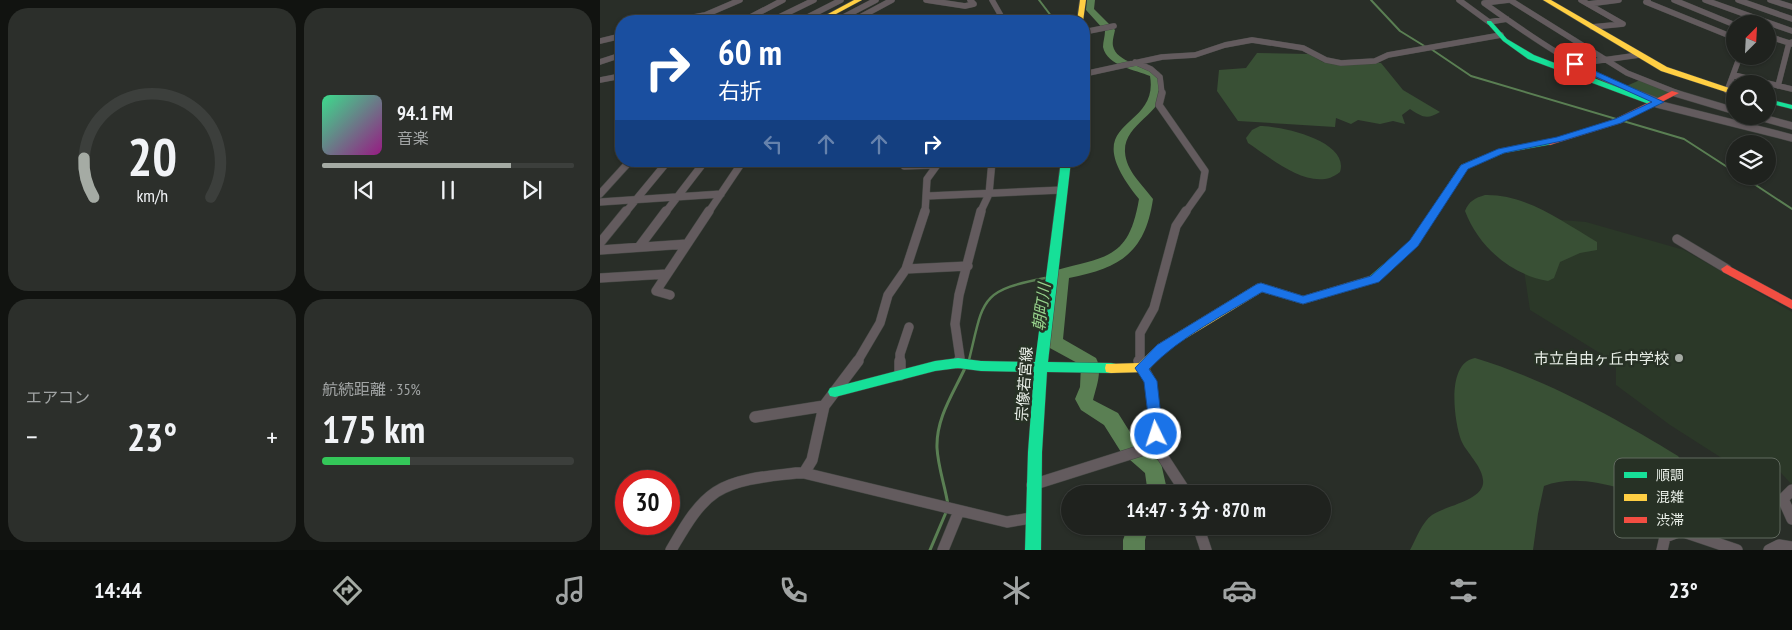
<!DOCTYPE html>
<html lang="ja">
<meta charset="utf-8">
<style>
body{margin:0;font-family:"PT Sans Narrow","Noto Sans JP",sans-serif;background:#2c2f2b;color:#f1f3f6;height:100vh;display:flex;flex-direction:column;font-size:19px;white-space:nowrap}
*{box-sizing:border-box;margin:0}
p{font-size:16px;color:#a1a4a4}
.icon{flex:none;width:28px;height:28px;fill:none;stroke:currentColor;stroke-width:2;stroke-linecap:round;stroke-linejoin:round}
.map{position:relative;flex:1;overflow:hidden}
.panel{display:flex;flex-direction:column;gap:8px;padding:8px;background:#111310;width:600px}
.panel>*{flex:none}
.top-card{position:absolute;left:15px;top:15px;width:475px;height:152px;border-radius:20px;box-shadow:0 1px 4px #0004,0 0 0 1px #3c3f3c;background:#1a4fa0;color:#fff;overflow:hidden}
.needle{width:32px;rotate:24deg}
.buttons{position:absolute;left:1126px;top:15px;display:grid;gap:10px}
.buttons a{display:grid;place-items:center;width:50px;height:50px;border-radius:50%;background:#1f221e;box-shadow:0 1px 4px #0004,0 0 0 1px #3c3f3c;font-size:25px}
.speed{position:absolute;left:15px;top:470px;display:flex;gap:10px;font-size:25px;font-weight:700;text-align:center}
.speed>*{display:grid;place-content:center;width:65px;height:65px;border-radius:50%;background:#1f221e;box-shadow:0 1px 4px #0004,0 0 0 1px #3c3f3c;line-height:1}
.speed .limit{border:8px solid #d22;background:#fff;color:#111}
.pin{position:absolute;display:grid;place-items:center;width:42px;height:42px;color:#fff;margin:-21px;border-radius:10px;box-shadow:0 2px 8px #0006}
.me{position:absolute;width:55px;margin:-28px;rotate:356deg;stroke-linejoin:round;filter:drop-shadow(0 0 4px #0008)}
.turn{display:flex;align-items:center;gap:18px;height:105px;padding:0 20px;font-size:22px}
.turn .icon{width:65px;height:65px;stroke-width:2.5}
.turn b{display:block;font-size:35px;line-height:42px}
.lanes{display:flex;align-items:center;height:48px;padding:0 20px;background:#0003;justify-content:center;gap:25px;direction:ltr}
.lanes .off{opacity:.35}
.big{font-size:38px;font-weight:700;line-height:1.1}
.panel .widget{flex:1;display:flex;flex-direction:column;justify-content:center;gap:8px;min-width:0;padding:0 18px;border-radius:20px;background:#2c2f2b}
.panel .dial{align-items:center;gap:0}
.dial svg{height:130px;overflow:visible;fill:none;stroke:#3c3f3c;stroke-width:7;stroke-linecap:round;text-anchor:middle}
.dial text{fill:#f1f3f6;stroke:none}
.song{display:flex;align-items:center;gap:15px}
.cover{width:60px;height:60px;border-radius:8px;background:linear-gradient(135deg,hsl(150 70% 55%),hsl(310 70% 35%))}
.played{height:5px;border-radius:2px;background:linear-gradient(90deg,#a5aba4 75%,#3c3f3c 75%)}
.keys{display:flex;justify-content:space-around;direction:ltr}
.heat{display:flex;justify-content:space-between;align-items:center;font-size:28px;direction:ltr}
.charge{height:8px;border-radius:4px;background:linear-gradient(90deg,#34c759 35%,#3c3f3c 0)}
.panel .tiles{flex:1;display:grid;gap:8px;grid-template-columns:repeat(2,1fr)}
.trip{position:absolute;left:461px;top:485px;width:270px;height:50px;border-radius:25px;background:#1f221e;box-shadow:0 1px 4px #0004,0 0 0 1px #3c3f3c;font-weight:700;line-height:50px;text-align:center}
.dock{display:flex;height:80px;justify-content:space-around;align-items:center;background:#0c0e0c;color:#a1a4a4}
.dock .icon{width:35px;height:35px}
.dock .on{color:#a5aba4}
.dock b{font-size:22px;color:#f1f3f6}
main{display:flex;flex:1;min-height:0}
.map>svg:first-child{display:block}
.built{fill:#2b3828}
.green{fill:#395035}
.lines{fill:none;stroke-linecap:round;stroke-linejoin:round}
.stream-far2{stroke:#5a7f53;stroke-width:2}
.stream-far1{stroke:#5a7f53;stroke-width:2.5}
.stream{stroke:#5a7f53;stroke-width:3}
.river{fill:#5a7f53;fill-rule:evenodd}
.street-far3-casing{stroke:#454844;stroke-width:6}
.street-far2-casing{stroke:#454844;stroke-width:8}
.street-far1-casing{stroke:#454844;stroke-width:10}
.street-casing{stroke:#454844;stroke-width:12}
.fast-casing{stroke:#454844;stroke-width:1}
.slow-casing{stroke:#454844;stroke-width:1}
.jam-casing{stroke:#454844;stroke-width:1}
.street-far3{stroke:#635b5e;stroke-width:5.5}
.street-far2{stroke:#635b5e;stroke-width:7}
.street-far1{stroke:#635b5e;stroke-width:9}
.street{stroke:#635b5e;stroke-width:11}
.fast{fill:#16e098;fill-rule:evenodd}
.slow{fill:#ffcf43;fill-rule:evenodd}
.jam{fill:#f24e42;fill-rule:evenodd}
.route{fill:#1a73e8;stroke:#114b97}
.poi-dot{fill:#a5aba4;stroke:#273125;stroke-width:2}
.labels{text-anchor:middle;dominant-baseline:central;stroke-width:5;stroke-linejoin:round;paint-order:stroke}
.poi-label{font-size:15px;fill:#e8eee7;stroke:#273125;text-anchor:end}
.street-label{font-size:15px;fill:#e8eee7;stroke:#273125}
.water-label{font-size:16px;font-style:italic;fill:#98d38d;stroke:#273125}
.key{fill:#273125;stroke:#616a5f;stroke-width:1}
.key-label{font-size:14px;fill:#e8eee7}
</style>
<main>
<section class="panel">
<div class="tiles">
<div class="widget dial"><svg viewBox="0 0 100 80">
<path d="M14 69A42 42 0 1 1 86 69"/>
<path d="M14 69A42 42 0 0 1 8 45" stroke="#a5aba4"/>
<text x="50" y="56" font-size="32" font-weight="700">20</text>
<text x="50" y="72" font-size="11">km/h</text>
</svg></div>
<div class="widget">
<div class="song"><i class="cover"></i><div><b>94.1 FM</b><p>音楽</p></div></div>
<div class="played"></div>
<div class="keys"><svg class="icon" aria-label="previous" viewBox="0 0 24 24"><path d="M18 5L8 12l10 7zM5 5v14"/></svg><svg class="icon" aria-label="pause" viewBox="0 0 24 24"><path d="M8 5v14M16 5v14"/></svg><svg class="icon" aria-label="next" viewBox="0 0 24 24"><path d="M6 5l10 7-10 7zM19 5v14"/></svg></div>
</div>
<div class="widget"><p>エアコン</p>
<div class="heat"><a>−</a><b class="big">23°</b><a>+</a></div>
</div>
<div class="widget"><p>航続距離 · 35%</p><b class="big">175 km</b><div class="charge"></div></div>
</div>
</section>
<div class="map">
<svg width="1192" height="550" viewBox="0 0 1192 550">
<rect width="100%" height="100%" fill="#292e28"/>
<!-- built -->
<path class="built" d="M939,218l47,4 98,28 108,62v173l-18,-20 -21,13 -83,-53 -54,-40v-22l-86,-53 -9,-59z"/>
<!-- green -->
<path class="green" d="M657,53l52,1 14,8 14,3 19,-3 25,1 22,27 37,22c-13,8 -18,5 -30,-3l-8,6 3,9 -12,-3 -13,3 -22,-4 -7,4 -15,-6 -1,9 -97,-6 -21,-30 2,-21 27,-2z
M1040,80l30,13 -11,7 -35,-13z
M660,126c22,0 90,15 80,46 -27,23 -69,-14 -92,-29l-2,-5 6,-8z
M885,195c41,-1 78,27 112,47v8l-17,3 -20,9 -6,16 -6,3c-37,-6 -70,-35 -83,-70 4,-10 10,-13 20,-16z
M875,358c67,20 143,61 203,98 13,16 10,29 2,47l-12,-1c-39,-10 -85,-31 -124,-16l-6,28 -5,36h-123c6,-11 12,-28 22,-35 13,-9 48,-14 51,-31 2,-16 -17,-31 -22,-44 -7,-20 -15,-77 14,-82z"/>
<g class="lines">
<!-- stream-far2 -->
<path class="stream-far2" d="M439,0l16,21
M771,0l29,31 26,16
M831,49l40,27 213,63 51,33
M1142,176l50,33"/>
<!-- stream-far1 -->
<path class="stream-far1" d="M455,276l7,-2
M369,360c15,-61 10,-69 76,-82"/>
<!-- stream -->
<path class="stream" d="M348,505c-3,-19 -10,-38 -11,-57 -1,-30 16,-54 28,-80
M330,550l17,-40"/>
<!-- river -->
<path class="river" d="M487,0h8l-1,9 21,21c-1,5 -3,11 -2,16 3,16 33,21 46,26 19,39 -36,47 -34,80 1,19 17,32 28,47 -8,54 -33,69 -84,79l-6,61 33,19c7,13 0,29 -3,42l25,13 17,27 26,23 7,31h-20l-3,-21 -24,-21 -17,-27 -23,-15 -6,-11 5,-12 1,-22 -33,-18 -2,-5 11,-72c50,-14 72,-11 82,-71 -67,-83 21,-66 11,-123 -14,-6 -43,-10 -47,-29 0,-5 2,-11 2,-16l-19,-21z
M528,526h21l-4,14v10h-22v-10z"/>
<defs>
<path id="street-far3" d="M326,0l39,6 9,-2 -4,-4
M392,0l12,21
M859,0l30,22 18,-3
M909,0l-25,3c50,36 97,68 155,91
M910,0l117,73 53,21
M981,0l42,24 -31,3
M1048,0l-2,2 89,36
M1074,0l61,25
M1105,0l87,31
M1138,0l54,19
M1170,0l22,7
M988,4l31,-4
M105,15l35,-15
M72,21l33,-6 27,6
M143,21l40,-21
M171,21l43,-21
M200,21l41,-21
M236,21l40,-21
M253,21l39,-21
M381,21h23
M484,32l30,-6
M1168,36l24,8
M0,41l21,-5
M0,62l21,-7
M535,62l16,7 9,8 2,17
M975,64l64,-9
M484,74l78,-17 33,-2 30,-10 27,-5 51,8 23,12 15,3 34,-2 13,-6 113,-20
M1134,75l58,14
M0,80l21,-4
M1178,86l11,-43 3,-1
M1127,91l13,-35"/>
<path id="street-far2" d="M562,93l-3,12 46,66 -3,18 -17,24
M1036,93l23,9
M1075,93l60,18
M1057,104l135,34
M1156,116l36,10
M301,161l3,5 32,-1
M0,194l30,-33
M327,196l135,-6
M0,202l121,-8
M25,213l43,-52
M65,213l40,-52
M108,213l35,-52
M325,213l2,-34 13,-18
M380,213l9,-19 3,-33"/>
<path id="street-far1" d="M1077,239l50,30
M0,243l26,-32
M39,247l27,-36
M0,250l87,-6
M306,269l62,-3
M0,278l67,-4
M70,295l-14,-4 53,-80
M257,362l23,-39 8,-28 18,-26 19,-58
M300,362v-8l9,-27
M358,362l2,-4 -5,-34 4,-29 22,-84
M540,362v-29l14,-25 22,-82 10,-15"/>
<path id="street" d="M300,361v14
M539,361l11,20 7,67 30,46
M358,363l1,-2
M155,417l69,-11
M204,473l8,-13 12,-54 34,-45
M432,485l114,-36 11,-1
M1192,490l-9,9 9,20
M598,526l8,24
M71,550c12,-20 25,-45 45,-58 22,-14 55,-16 80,-19h8l203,49 24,-4
M343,550l16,-39
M1062,550l3,-13 16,-6 56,19
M1169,550l10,-5 13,2"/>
<path id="fast" d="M887,21h4l16,18 27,16 127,49 -7,2 -126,-47 -25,-18 -16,-18z
M1168,99l24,6v4l-24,-6z
M950,139l4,3 -1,2 -49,9 -37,16 -49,76 -40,37h-8l-2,-3 2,-3 40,-35 51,-76 38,-16z
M461,161h10l-23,201 63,1 5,1 1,4 -1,4 -5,1 -64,-1 -5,80 -1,98h-16l3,-98 6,-80 -53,-1 -23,-3 -23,3 -100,26 -5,-1 -2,-4 2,-4 5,-1 100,-26 23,-3 23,3 54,1z"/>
<path id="slow" d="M254,0h8l-39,21h-8z
M480,0h6l-3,21h-6z
M943,0h8l116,67 68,23v5l-74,-24z
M774,275l6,4 -2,3 -75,22 -41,-12 -97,59 -18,21 -36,1 -5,-1 -1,-4 1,-4 33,-1 18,-18 100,-61 4,-1 42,13z"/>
<path id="jam" d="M1072,91l7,2 -58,30 -68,21 -3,1 -4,-3 69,-23z
M1127,265l65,35v9l-69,-37 -2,-3z"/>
</defs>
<!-- street-far3 casing -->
<use href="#street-far3" class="street-far3-casing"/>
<!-- street-far2 casing -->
<use href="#street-far2" class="street-far2-casing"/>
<!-- street-far1 casing -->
<use href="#street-far1" class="street-far1-casing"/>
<!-- street casing -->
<use href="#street" class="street-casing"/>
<!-- fast casing -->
<use href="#fast" class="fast-casing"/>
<!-- slow casing -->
<use href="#slow" class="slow-casing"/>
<!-- jam casing -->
<use href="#jam" class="jam-casing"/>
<!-- street-far3 -->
<use href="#street-far3" class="street-far3"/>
<!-- street-far2 -->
<use href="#street-far2" class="street-far2"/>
<!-- street-far1 -->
<use href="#street-far1" class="street-far1"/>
<!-- street -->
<use href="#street" class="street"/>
<!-- fast -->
<use href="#fast" class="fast"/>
<!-- slow -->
<use href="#slow" class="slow"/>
<!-- jam -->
<use href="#jam" class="jam"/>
</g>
<!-- route -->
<path class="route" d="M972,63h5l87,39 -43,21 -59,18 -58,12 -36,16 -50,77 -39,36 -76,22 -41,-12c-38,23 -81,44 -113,77l8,12 6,53 -2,5 -5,1 -5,-1 -7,-57 -9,-14 22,-23 100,-61 4,-1 42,13 68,-20 39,-36 51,-75 37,-16 59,-12 58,-18 37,-17 -80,-36z"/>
<!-- markers -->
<circle class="poi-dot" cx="1079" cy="358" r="5"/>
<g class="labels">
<!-- poi labels -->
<g class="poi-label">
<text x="1069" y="358">市立自由ヶ丘中学校</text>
</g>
<!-- street labels -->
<g class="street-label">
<text transform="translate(424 384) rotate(-86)">宗像若宮線</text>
</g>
<!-- water labels -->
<g class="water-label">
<text transform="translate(441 307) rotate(-83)">朝町川</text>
</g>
</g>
<!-- legend -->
<rect x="1014" y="458" width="166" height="80" rx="8" class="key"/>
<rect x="1024" y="472" width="23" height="6" fill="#16e098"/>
<rect x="1024" y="494" width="23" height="7" fill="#ffcf43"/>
<rect x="1024" y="517" width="23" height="6" fill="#f24e42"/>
<g class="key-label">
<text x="1056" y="480">順調</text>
<text x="1056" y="502">混雑</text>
<text x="1056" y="525">渋滞</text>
</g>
</svg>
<div class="buttons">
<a><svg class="needle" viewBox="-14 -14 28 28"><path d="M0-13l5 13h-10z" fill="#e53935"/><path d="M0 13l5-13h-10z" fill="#a1a4a4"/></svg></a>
<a><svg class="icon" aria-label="search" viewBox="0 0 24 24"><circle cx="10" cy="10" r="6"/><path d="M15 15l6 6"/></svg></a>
<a><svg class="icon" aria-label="layers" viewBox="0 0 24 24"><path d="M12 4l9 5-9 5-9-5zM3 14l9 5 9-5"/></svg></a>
</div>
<div class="speed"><div class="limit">30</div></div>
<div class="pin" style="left:975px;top:64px;background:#d93025"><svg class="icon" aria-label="arrive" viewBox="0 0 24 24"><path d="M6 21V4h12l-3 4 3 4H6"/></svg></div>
<svg class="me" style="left:556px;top:434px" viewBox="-20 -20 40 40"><circle r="17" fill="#1a73e8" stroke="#fff" stroke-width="3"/><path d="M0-11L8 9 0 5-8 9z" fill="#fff"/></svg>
<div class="trip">14:47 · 3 分 · 870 m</div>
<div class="top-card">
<div class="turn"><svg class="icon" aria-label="right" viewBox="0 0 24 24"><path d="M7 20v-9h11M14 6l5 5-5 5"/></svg><div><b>60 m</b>右折</div></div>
<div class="lanes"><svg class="icon off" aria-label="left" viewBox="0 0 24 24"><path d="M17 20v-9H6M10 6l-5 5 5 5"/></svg><svg class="icon off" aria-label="ahead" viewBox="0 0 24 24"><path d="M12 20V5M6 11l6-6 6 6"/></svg><svg class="icon off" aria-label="ahead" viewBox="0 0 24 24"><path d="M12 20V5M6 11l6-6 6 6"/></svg><svg class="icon" aria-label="right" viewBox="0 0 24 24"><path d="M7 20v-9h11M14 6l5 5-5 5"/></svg></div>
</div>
</div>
</main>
<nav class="dock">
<b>14:44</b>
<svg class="icon on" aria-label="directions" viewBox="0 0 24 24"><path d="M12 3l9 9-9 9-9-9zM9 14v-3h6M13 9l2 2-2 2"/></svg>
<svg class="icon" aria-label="music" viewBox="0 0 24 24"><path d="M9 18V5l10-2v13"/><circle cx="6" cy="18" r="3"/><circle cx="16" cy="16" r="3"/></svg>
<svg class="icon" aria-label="phone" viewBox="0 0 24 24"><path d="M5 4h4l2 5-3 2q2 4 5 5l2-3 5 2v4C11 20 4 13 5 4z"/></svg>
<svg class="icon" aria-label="climate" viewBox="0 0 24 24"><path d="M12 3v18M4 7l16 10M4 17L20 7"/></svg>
<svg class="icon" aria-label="car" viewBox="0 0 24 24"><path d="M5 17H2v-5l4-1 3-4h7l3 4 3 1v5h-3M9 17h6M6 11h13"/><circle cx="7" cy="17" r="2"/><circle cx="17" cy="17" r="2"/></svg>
<svg class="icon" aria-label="filters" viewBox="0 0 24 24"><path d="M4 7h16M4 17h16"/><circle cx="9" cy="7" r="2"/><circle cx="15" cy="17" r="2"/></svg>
<b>23°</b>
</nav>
